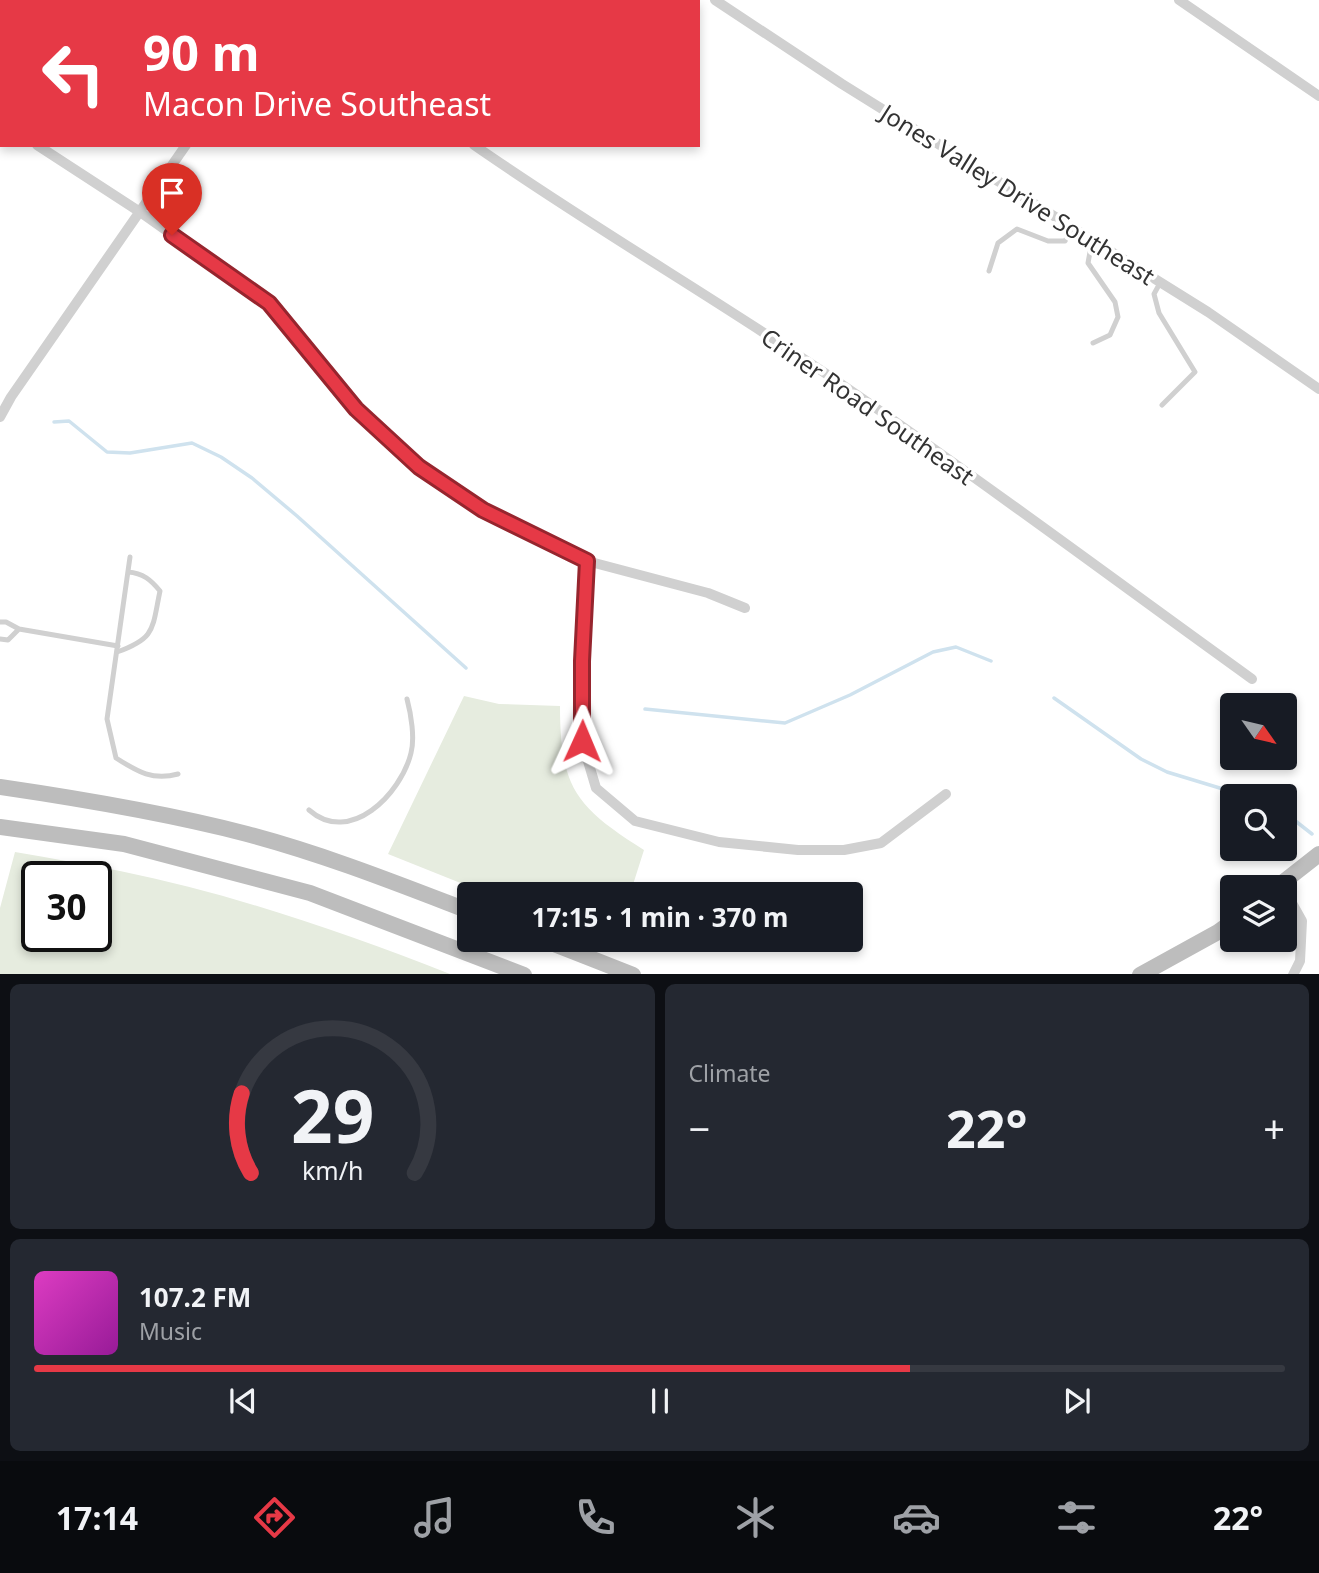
<!DOCTYPE html>
<meta charset="utf-8">
<style>
body{margin:0;font-family:"Noto Sans",sans-serif;background:#242831;color:#f1f3f6;height:100vh;display:flex;flex-direction:column;font-size:26px;white-space:nowrap}
*{box-sizing:border-box;margin:0}
p{font-size:23px;color:#9ea1a6}
.icon{flex:none;width:38px;height:38px;fill:none;stroke:currentColor;stroke-width:2;stroke-linecap:round;stroke-linejoin:round}
.map{position:relative;height:974px;overflow:hidden}
.sheet{display:flex;flex-direction:column;gap:10px;padding:10px;background:#0d0f14;flex:1}
.sheet>*{flex:none}
.guide{position:absolute;left:0px;top:0px;width:700px;height:147px;box-shadow:0 4px 10px #0003;background:#e63946;color:#fff;overflow:hidden}
.needle{width:46px;rotate:124deg}
.tools{position:absolute;left:1220px;top:693px;display:grid;gap:14px}
.tools a{display:grid;place-items:center;width:77px;height:77px;border-radius:7px;background:#171b24;box-shadow:0 4px 10px #0003;font-size:35px}
.speed{position:absolute;left:21px;top:861px;display:flex;gap:14px;font-size:35px;font-weight:700;text-align:center}
.speed>*{display:grid;place-content:center;width:91px;height:91px;border-radius:50%;background:#171b24;box-shadow:0 4px 10px #0003;line-height:1}
.speed .limit{border:4px solid #111;border-radius:10px;background:#fff;color:#111}
.pin{position:absolute;display:grid;place-items:center;width:60px;height:60px;color:#fff;margin:-72px -30px;border-radius:50% 50% 50% 0;rotate:-45deg;box-shadow:0 0 7px #0007}
.pin .icon{rotate:45deg}
.me{position:absolute;width:77px;margin:-38px;rotate:1deg;stroke-linejoin:round;filter:drop-shadow(0 0 5px #0008)}
.turn{display:flex;align-items:center;gap:24px;height:147px;padding:0 28px;font-size:32px}
.turn .icon{width:91px;height:91px;stroke-width:2.5}
.turn b{display:block;font-size:49px;line-height:60px}
.big{font-size:52px;font-weight:700;line-height:1.1}
.sheet .tile{flex:1;display:flex;flex-direction:column;justify-content:center;gap:10px;min-width:0;padding:0 24px;border-radius:10px;background:#242831}
.sheet .dial{align-items:center;gap:0}
.dial svg{height:182px;overflow:visible;fill:none;stroke:#363941;stroke-width:7;stroke-linecap:round;text-anchor:middle}
.dial text{fill:#f1f3f6;stroke:none}
.song{display:flex;align-items:center;gap:21px}
.cover{width:84px;height:84px;border-radius:10px;background:linear-gradient(135deg,hsl(310 70% 55%),hsl(300 70% 35%))}
.played{height:7px;border-radius:4px;background:linear-gradient(90deg,#e63946 70%,#363941 70%)}
.keys{display:flex;justify-content:space-around;direction:ltr}
.heat{display:flex;justify-content:space-between;align-items:center;font-size:38px;direction:ltr}
.sheet .tiles{flex:1;display:grid;gap:10px;grid-template-columns:1fr 1fr}
.tile:last-child{grid-column:span 2}
.trip{position:absolute;left:457px;top:882px;width:406px;height:70px;border-radius:7px;background:#171b24;box-shadow:0 4px 10px #0003;font-weight:700;line-height:70px;text-align:center}
.tabs{display:flex;height:112px;justify-content:space-around;align-items:center;background:#090b0e;color:#9ea1a6}
.tabs .icon{width:49px;height:49px}
.tabs .active{color:#e63946}
.tabs b{font-size:32px;color:#f1f3f6}
.map>svg:first-child{display:block}
.green{fill:#e6ecdf;fill-rule:evenodd}
.lines{fill:none;stroke-linecap:round;stroke-linejoin:round}
.stream{stroke:#cfe2ee;stroke-width:3.5}
.lane{stroke:#d0d0d0;stroke-width:5}
.street{stroke:#d0d0d0;stroke-width:10}
.secondary{stroke:#bdbdbd;stroke-width:16}
.route-casing{stroke:#96252e;stroke-width:18}
.route{stroke:#e63946;stroke-width:12}
.labels{text-anchor:middle;dominant-baseline:central;stroke-width:7;stroke-linejoin:round;paint-order:stroke}
.street-label{font-size:24px;fill:#333;stroke:#fff}
</style>
<div class="map">
<svg width="1319" height="975" viewBox="0 0 1319 975">
<rect width="100%" height="100%" fill="#fff"/>
<!-- green -->
<path class="green" d="M464,696l35,8 61,2c0,82 16,101 84,144l-14,44h-142l-100,-40z
M15,852c35,6 70,12 105,19 113,23 223,61 330,103h-450v-66zM37,877h59v59h-59z"/>
<g class="lines">
<!-- stream -->
<path class="stream" d="M54,422l15,-1 38,31 23,1 62,-10 29,14 31,21 45,38 169,152
M1054,698l87,61 26,13 79,24
M645,709l140,14 65,-28 83,-43 23,-5 35,14
M1284,812l28,22"/>
<!-- lane -->
<path class="lane" d="M1092,241l-4,22 27,39 3,15 -8,18 -17,8
M989,271l9,-28 19,-14 31,12h17l7,-13
M1160,283l-6,11 5,19 36,59 -33,33
M130,557l-23,162 9,39c22,14 37,23 62,16
M0,622h6l13,7 99,17
M0,639l8,1 11,-11
M117,652c39,-14 35,-23 43,-61 -9,-11 -17,-18 -32,-19
M309,810c41,36 92,-16 102,-57 4,-15 0,-39 -4,-54"/>
<!-- street -->
<path class="street" d="M263,0l3,2
M715,0l127,84 366,228 111,77
M1179,0l140,96
M286,2l1,-2
M0,137h2
M37,145l103,67 129,91 87,106 63,58 64,43 104,51 121,32 37,15
M474,145c122,85 251,159 373,243 137,94 270,194 405,291
M0,417l11,-20 175,-252
M587,561l-5,100v80l14,47 39,33 84,21 79,8h46l37,-7 65,-49
M1284,889l18,32 -2,40 -7,14"/>
<!-- secondary -->
<path class="secondary" d="M0,787c82,12 166,26 247,47 76,20 149,49 222,77
M0,827l124,17 186,49 214,82
M1277,887l42,-33
M544,940l89,35
M1140,975l78,-43 14,-10"/>
</g>
<g class="lines">
<defs>
<path id="route" d="M172,235l97,68 87,106 63,58 64,43 104,51 -5,100v80"/>
</defs>
<!-- route casing -->
<use href="#route" class="route-casing"/>
<!-- route -->
<use href="#route" class="route"/>
</g>
<g class="labels">
<!-- street labels -->
<g class="street-label">
<text transform="translate(1018 194) rotate(32)">Jones Valley Drive Southeast</text>
<text transform="translate(868 406) rotate(35)">Criner Road Southeast</text>
</g>
</g>
</svg>
<div class="tools">
<a><svg class="needle" viewBox="-14 -14 28 28"><path d="M0-13l5 13h-10z" fill="#e53935"/><path d="M0 13l5-13h-10z" fill="#9ea1a6"/></svg></a>
<a><svg class="icon" aria-label="search" viewBox="0 0 24 24"><circle cx="10" cy="10" r="6"/><path d="M15 15l6 6"/></svg></a>
<a><svg class="icon" aria-label="layers" viewBox="0 0 24 24"><path d="M12 4l9 5-9 5-9-5zM3 14l9 5 9-5"/></svg></a>
</div>
<div class="speed"><div class="limit">30</div></div>
<div class="pin" style="left:172px;top:235px;background:#d93025"><svg class="icon" aria-label="arrive" viewBox="0 0 24 24"><path d="M6 21V4h12l-3 4 3 4H6"/></svg></div>
<svg class="me" style="left:582px;top:741px" viewBox="-20 -20 40 40"><path d="M0-17L14 15 0 8-14 15z" fill="#e63946" stroke="#fff" stroke-width="4"/></svg>
<div class="trip">17:15 · 1 min · 370 m</div>
<div class="guide">
<div class="turn"><svg class="icon" aria-label="left" viewBox="0 0 24 24"><path d="M17 20v-9H6M10 6l-5 5 5 5"/></svg><div><b>90 m</b>Macon Drive Southeast</div></div>
</div>
</div>
<section class="sheet">
<div class="tiles">
<div class="tile dial"><svg viewBox="0 0 100 80">
<path d="M14 69A42 42 0 1 1 86 69"/>
<path d="M14 69A42 42 0 0 1 10 34" stroke="#e63946"/>
<text x="50" y="56" font-size="32" font-weight="700">29</text>
<text x="50" y="72" font-size="11">km/h</text>
</svg></div>
<div class="tile"><p>Climate</p>
<div class="heat"><a>−</a><b class="big">22°</b><a>+</a></div>
</div>
<div class="tile">
<div class="song"><i class="cover"></i><div><b>107.2 FM</b><p>Music</p></div></div>
<div class="played"></div>
<div class="keys"><svg class="icon" aria-label="previous" viewBox="0 0 24 24"><path d="M18 5L8 12l10 7zM5 5v14"/></svg><svg class="icon" aria-label="pause" viewBox="0 0 24 24"><path d="M8 5v14M16 5v14"/></svg><svg class="icon" aria-label="next" viewBox="0 0 24 24"><path d="M6 5l10 7-10 7zM19 5v14"/></svg></div>
</div>
</div>
</section>
<nav class="tabs">
<b>17:14</b>
<svg class="icon active" aria-label="directions" viewBox="0 0 24 24"><path d="M12 3l9 9-9 9-9-9zM9 14v-3h6M13 9l2 2-2 2"/></svg>
<svg class="icon" aria-label="music" viewBox="0 0 24 24"><path d="M9 18V5l10-2v13"/><circle cx="6" cy="18" r="3"/><circle cx="16" cy="16" r="3"/></svg>
<svg class="icon" aria-label="phone" viewBox="0 0 24 24"><path d="M5 4h4l2 5-3 2q2 4 5 5l2-3 5 2v4C11 20 4 13 5 4z"/></svg>
<svg class="icon" aria-label="climate" viewBox="0 0 24 24"><path d="M12 3v18M4 7l16 10M4 17L20 7"/></svg>
<svg class="icon" aria-label="car" viewBox="0 0 24 24"><path d="M5 17H2v-5l4-1 3-4h7l3 4 3 1v5h-3M9 17h6M6 11h13"/><circle cx="7" cy="17" r="2"/><circle cx="17" cy="17" r="2"/></svg>
<svg class="icon" aria-label="filters" viewBox="0 0 24 24"><path d="M4 7h16M4 17h16"/><circle cx="9" cy="7" r="2"/><circle cx="15" cy="17" r="2"/></svg>
<b>22°</b>
</nav>
